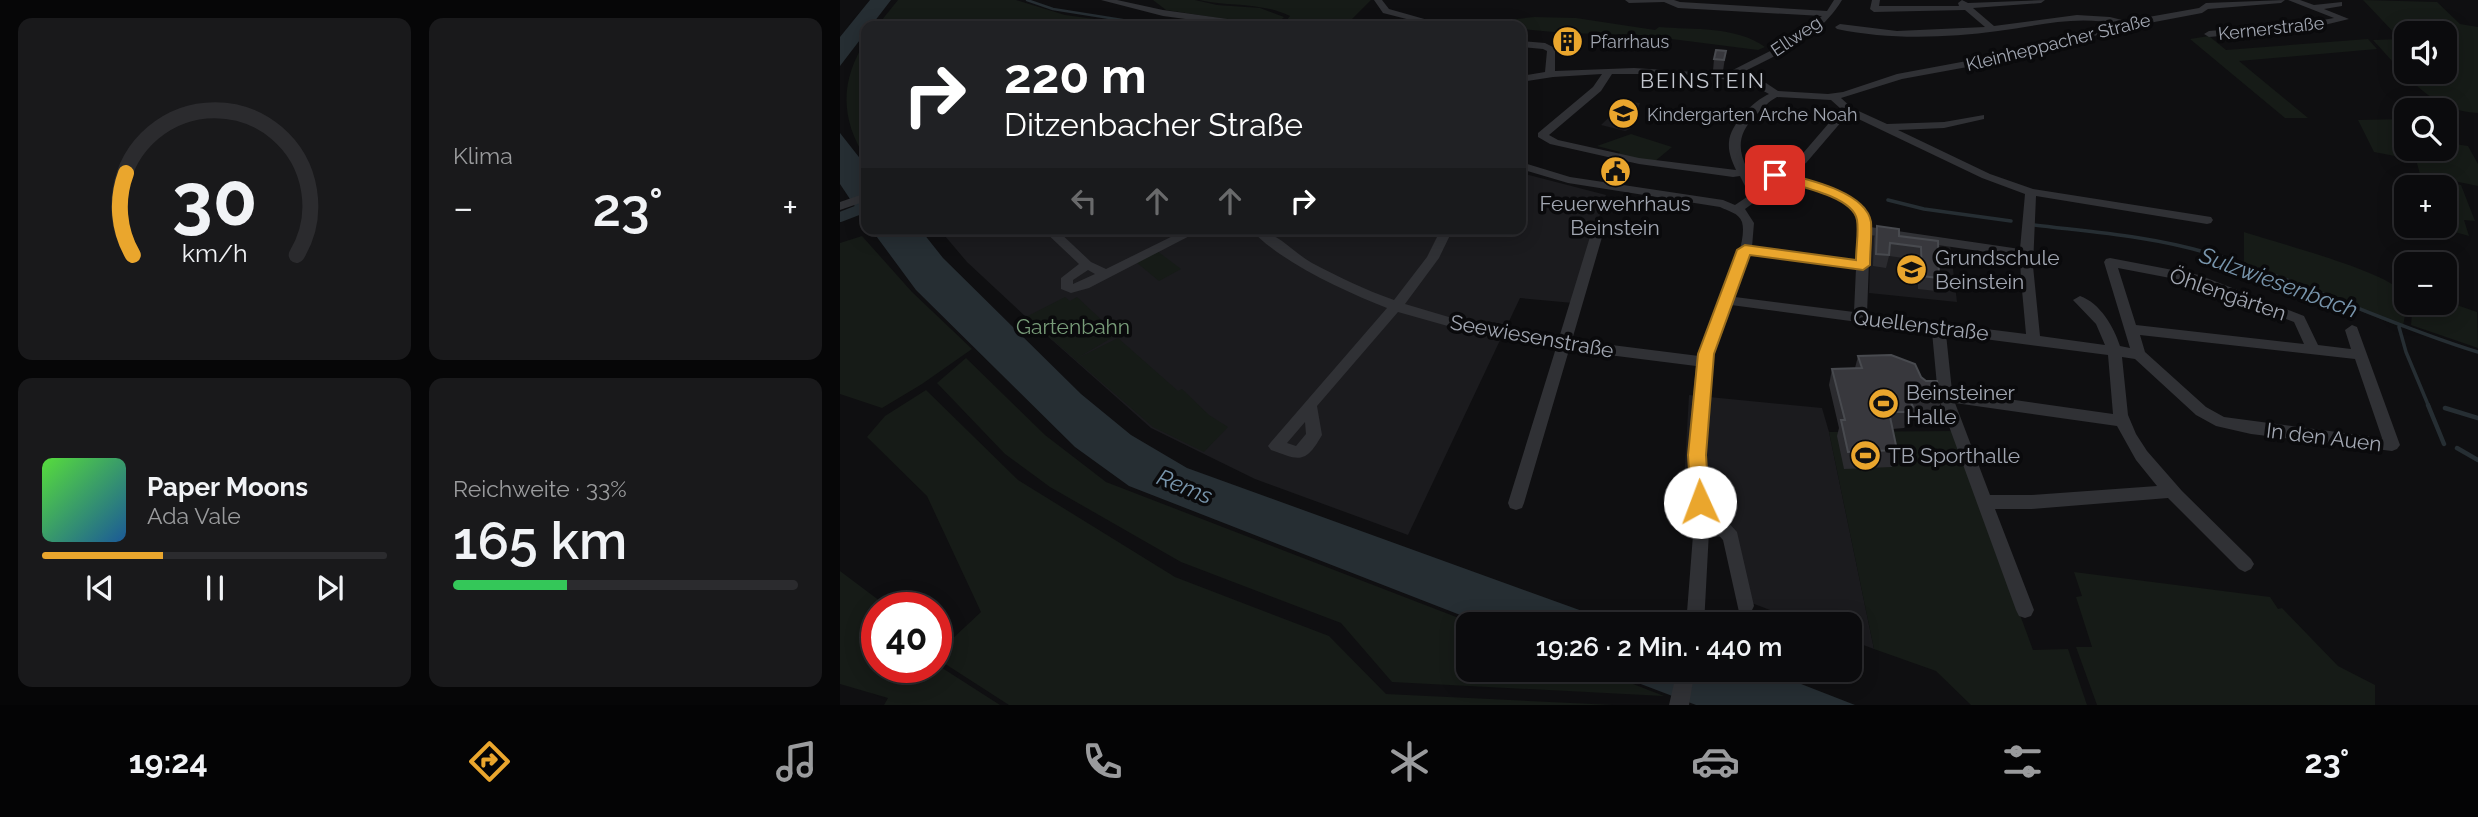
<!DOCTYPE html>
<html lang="de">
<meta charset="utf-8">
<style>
body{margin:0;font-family:Raleway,sans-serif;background:#19191b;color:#f1f3f6;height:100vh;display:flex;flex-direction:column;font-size:26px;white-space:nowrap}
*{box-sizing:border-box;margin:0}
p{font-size:23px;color:#9a9b9d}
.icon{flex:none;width:38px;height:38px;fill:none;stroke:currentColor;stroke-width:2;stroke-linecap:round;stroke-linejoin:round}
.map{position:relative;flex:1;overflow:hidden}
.drawer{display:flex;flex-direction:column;gap:18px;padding:18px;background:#060607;width:840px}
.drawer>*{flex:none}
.hud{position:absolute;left:21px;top:21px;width:665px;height:214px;border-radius:14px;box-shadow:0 4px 18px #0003,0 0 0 2px #2b2b2e;background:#202124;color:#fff;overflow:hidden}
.tools{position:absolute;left:1554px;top:21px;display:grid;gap:14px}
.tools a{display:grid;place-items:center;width:63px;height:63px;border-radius:14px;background:#0b0b0d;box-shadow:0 4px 18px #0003,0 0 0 2px #2b2b2e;font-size:35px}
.speed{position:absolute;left:21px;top:592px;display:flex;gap:14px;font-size:35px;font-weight:700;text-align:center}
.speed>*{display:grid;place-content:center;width:91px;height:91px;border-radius:50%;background:#0b0b0d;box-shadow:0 4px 18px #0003,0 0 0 2px #2b2b2e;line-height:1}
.speed .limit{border:10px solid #d22;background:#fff;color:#111}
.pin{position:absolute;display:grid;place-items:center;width:60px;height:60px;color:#fff;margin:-30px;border-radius:14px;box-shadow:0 4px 10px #0006}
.me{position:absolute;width:77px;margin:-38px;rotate:358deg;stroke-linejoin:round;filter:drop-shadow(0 0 5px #0008)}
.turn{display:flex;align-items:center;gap:24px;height:147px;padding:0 28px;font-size:32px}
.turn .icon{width:91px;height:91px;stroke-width:2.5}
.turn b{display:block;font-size:49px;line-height:60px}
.lanes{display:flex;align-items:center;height:66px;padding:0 28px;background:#0003;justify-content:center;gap:35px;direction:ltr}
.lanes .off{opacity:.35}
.big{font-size:52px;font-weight:600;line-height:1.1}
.drawer .card{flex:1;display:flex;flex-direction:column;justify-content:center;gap:10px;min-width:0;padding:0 24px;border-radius:14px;background:#19191b}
.drawer .dial{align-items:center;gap:0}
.dial svg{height:182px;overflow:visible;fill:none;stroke:#2b2b2e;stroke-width:7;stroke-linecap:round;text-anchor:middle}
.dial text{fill:#f1f3f6;stroke:none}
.song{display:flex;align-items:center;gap:21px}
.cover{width:84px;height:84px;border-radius:10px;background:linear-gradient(135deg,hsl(110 70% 55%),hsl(210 70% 35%))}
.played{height:7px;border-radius:4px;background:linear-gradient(90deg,#eaa62d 35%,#2b2b2e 35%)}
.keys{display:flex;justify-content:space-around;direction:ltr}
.heat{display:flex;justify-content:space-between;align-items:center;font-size:38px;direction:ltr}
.charge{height:10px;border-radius:5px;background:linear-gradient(90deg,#34c759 33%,#2b2b2e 0)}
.drawer .tiles{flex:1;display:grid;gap:18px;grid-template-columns:repeat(2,1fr)}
.trip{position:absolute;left:616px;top:612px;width:406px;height:70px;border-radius:14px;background:#0b0b0d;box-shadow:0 4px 18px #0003,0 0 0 2px #2b2b2e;font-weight:600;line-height:70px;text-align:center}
.tab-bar{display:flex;height:112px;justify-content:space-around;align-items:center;background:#040405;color:#9a9b9d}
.tab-bar .icon{width:49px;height:49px}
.tab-bar .active{color:#eaa62d}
.tab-bar b{font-size:32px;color:#f1f3f6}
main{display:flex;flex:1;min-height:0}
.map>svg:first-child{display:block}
.built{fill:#1b1b1e}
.green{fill:#161b17;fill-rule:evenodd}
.water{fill:#262e33}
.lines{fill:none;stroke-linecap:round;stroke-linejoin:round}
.stream-far2{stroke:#262e33;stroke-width:2.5}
.stream-far1{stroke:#262e33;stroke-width:3.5}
.stream{stroke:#262e33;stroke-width:4.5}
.canal{stroke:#262e33;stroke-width:10}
.minor{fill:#303135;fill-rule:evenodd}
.wall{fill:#2b2b2f}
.shaded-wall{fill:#1a1a1d}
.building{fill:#38383d;stroke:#484a4f;stroke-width:2}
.route{fill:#eaa62d;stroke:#986c1d;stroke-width:2}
.labels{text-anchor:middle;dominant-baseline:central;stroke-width:7;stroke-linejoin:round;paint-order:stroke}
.far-street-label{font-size:18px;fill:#a1a6b1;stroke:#0a0a0c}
.far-poi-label{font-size:18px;fill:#a1a6b1;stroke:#0a0a0c;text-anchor:start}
.far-quarter-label{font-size:21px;letter-spacing:2px;fill:#c2c5cd;stroke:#0a0a0c}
.poi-label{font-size:21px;fill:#a1a6b1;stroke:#0a0a0c;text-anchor:start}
.street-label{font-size:21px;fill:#a1a6b1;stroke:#0a0a0c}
.park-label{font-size:21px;fill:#789c79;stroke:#0a0a0c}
.water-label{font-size:23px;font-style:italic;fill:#7895ac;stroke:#0a0a0c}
</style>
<main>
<section class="drawer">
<div class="tiles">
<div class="card dial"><svg viewBox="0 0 100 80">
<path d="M14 69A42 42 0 1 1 86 69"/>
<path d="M14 69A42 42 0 0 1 11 33" stroke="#eaa62d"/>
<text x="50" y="56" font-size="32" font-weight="700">30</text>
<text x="50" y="72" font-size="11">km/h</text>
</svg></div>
<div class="card"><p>Klima</p>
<div class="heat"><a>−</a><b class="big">23°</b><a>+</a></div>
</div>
<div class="card">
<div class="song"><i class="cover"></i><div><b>Paper Moons</b><p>Ada Vale</p></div></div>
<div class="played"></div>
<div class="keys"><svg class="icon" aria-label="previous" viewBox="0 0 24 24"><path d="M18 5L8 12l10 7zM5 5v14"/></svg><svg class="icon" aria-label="pause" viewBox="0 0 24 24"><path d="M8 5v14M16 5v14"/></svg><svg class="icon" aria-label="next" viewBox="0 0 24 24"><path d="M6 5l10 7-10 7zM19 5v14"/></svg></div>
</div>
<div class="card"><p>Reichweite · 33%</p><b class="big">165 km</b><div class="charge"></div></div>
</div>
</section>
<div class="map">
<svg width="1638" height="705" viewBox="0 0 1638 705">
<rect width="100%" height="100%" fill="#0f0f11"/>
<!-- built -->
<path class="built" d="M786,101l14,2 -10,26 -5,2 -24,-6z
M681,173l85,22 -33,108 -53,-5 -112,237 -153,-56 -104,-51 -125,-111 -59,-55 -28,-33h582z
M1031,233l79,11 7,58 -88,-9z
M849,395l133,13 7,24 45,217 -24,-9v-15h-40l-61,-23 -13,-64 -55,-3z"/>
<!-- green -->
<path class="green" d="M58,0h118l49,15 81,11h-269z
M313,0h42l22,5 43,3 24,9 -9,9h-5l-104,-16z
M359,0h172l-26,26h-63l8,-10c-29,-14 -60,-9 -91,-16z
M1523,0l74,2 23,22 18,3v86c-46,-1 -76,-42 -105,-73l27,-1zM1566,33h39v39h-39z
M694,17l42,1 79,12 4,-3c35,3 77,-1 106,20l-7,3 -118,-15 -76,-2 -43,-4v-3l-34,-1 2,-3z
M1369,36l17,14 142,-11 9,10 -138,12 69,57h-23l-95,-79z
M26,40v119c-26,-41 -26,-78 0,-119z
M1566,119v30h39v-14h5l5,9 13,2 10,18v22l-58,-12 -4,-14 -42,-8 -16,-32z
M791,134l41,13 -18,15 -36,-7 2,-3 -23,-6z
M1589,179l32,6 14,36 -11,-1 5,16 -35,-10h11v-39h-13z
M1404,232c31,10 140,39 157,59 9,10 3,25 2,37l-159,-64z
M22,236l50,56 60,57 -50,35 -40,24 -42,-14v-151z
M317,251l24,18 -22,12 -23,-19z
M225,297l5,4 7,-4 30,28 -4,3 10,9 -37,22 42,-21 60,53 4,-2 27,26 19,12 -24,25 -51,-25 -127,-110z
M1605,301l32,11 1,36 -67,-23 2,-22z
M126,358l79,77 61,47 371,143h-9v45h129l67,26 -272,-14 -51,-59 -160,-61 -131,-75 -45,-33 -68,-71z
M86,390l92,90 157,97 154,59 57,58 227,11h-604l-73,-47v-4l45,-42 -54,-116 -60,-59 18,-21z
M1112,431l81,219 35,-1 19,56h-116l-35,-34 -62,-22 -45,-217z
M0,571l48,36h-11v60h59v-3l64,41h-116l4,-7 -48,-14z
M1234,572l196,25 8,12 4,-1 56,58 37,19v20h-278l-21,-58h16l-16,-50 6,-1z"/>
<!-- water -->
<path class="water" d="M30,0h21l-20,26h-5v6l-26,34v-29z
M0,133l26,33v57l-26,-39z
M31,229h49l23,29 138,136 50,41 56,33 434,157h-135l-357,-139 -54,-39 -159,-157z
M764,670h161l90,35h-159z"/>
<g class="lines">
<!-- stream-far2 -->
<path class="stream-far2" d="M187,0l26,9 107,17
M60,26l41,-2 -1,2"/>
<!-- stream-far1 -->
<path class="stream-far1" d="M1048,200l36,9 87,12
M1194,225c58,7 117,11 174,28 92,27 178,71 270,99
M1559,327l7,25 23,55"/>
<!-- stream -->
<path class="stream" d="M1588,405l16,39
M1605,408l33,10
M1617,448l21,12"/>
<!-- canal -->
<path class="canal" d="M0,217l26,-10"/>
<!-- minor -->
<path class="minor" d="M261,0h16l46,10 93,13 5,3h-23l-75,-10z
M534,0h8l7,9 60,17h-15l-51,-13z
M785,0h49l6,2 147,9 7,-11h8c-24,40 -66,54 -106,76l30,7 12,8 50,3 15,-2 54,-18 102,-19 117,-31c-39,-9 -80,2 -118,7 -53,7 -109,9 -161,-2l-2,-2 5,-3 57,7 88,-4 -20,-17 -91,2 -4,-3 2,-9h8l-1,6h80l-1,-3 4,-3 6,3 77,-3 -4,3 -68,5 21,18 83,-11 33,2 16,4 73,-13 7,-5 79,-3 -4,3 -73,6 -6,4 -74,14 -128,34 -98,18 -61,19 11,10 35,16 57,-2 40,-7v4l-40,9 -46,2 92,44 43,15 178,28 2,3 -2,3 -4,1 -171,-28 -3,70 7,70 65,9 -9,-21 -23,-24 7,-4c20,7 34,31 40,50l10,2 -26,-86 2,-3 4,-1 89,17 105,41 14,29 33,4 -6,-19 7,-5 5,2 43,118 -3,4 -5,2 -141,-17 -35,-8 -20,-11 -61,-56 -13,-2 6,58 8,19 11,17 35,40 69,68 3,5 -3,5 -6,3 -6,-3 -71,-71 -136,11h-37l39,101 -3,6 -6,2 -6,-2 -3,-6 -78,-214 -6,-64 -201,-27c-7,17 -14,33 -18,51 -13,52 -5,107 -4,161l17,3 11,12 17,74 -3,6 -6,2 -6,-2 -16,-72 -7,-8 -7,-1 -5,94h-18l7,-90 -2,-117 5,-52 -127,-16 -45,153 -2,5 -6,2 -6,-2 -2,-5 48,-155 -87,-16 -71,-20 -81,94 5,29c-17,30 -23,25 -51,15l-3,-4 3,-4 116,-134c-43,-17 -105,-45 -137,-79 25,0 41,22 62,34 27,14 53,27 82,37l33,-43 14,-28h12l-14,29 -34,46 64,19 90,15 34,-111 2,-3h8l2,3 -33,113 127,16c8,-30 51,-107 43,-134 -3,-9 -14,-11 -22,-15l-152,-24 -47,-14v-7l49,15 153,23 12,5 12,-8 1,-5 -8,-16 -7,1 -94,-13 -89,-20 -12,-7v-4l55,-46 9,-13 -49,3 -32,5v-6l24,-4 2,-21 -4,-2 -22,-2v-6l24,2 10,5v23l79,-3 91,6 61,-31 36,-27 -144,-8 -14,-6 -35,1zM772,74c40,0 123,-2 157,20 -16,7 -39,31 -40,48 -1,10 3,19 7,28l-97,-12 -81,-18 -9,-5 52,-44zM937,97l54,3 10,9 -43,50 -29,16 69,23 17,13 3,19 -2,30 -104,-13 2,-24 -9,-14 11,-8 4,-9c-16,-29 -32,-49 -4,-77 7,-7 13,-14 21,-18zM1008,114l134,64 43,16 -5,55 -150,-22 -5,-20 -19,-13 -61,-20 21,-11zM1030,235l150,22 1,24 -59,-6 -6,4 6,4 60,7 4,44 -159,-20zM910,255l106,13 -2,44 -119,-15zM1278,268l73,14 103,40 10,22 -168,-19zM1106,334l162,21 5,59 -161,-23zM1300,335l215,24 27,79 -158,-21 -18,-10 -61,-55zM1115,403l162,23 19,34 21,26 -125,9h-42zM465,422l1,12 -10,12 -9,-3z
M1448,0h12l14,5 28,-3v4l-18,3 25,10 -37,9 -103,9 -5,-3 5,-3 103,-9 22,-4z
M26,193v8l-26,9v-8z
M202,229h14l35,33 15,7 81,-40h16l-114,59 -18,5 -10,-4v-11l18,-14zM248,270l7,4 -22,10v-4z
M837,670h18l-6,35h-20z"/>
</g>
<!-- wall -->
<path class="wall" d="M886,51l-3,20h-10l1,-12z
M1037,226l22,10 39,5 1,37 -3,13 -18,-2v-29l-29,-4 -3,12 -13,-2 1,-28z
M1018,356l63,21 20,25 -5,16 -26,-1 -2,7 -4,4 -12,1 5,21 -5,17 -48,2 -7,-33 2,-8 -10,-43 3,-16 23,-1z"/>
<!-- shaded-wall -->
<path class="shaded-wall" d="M1073,407l-5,17 -4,4 5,-16z"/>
<!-- building -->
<path class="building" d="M876,50l10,1 -2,9 -10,-1z
M1037,226l22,3v7l39,5 1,37 -17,-2 -1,-29 -31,-4 -1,12 -13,-1z
M1051,355l24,9 6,13 5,4h11l4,21 -31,-2 3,7 -4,5h-20l8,38 -49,2 -7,-32h4l-13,-51 30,-1 -4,-12z"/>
<!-- route -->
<path class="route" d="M935,171c26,7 91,19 96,51 1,13 -1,29 -1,43l-7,5 -113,-15 -36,99 -8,101 3,47 -3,6 -6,2 -7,-2 -2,-6 -3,-47 10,-101 39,-104 8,-5 111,15c0,-13 3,-28 1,-40 -4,-25 -65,-35 -87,-42v-5z"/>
<!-- icons -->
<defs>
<symbol id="building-disc" viewBox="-11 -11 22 22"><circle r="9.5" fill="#eaa62d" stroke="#0a0a0c"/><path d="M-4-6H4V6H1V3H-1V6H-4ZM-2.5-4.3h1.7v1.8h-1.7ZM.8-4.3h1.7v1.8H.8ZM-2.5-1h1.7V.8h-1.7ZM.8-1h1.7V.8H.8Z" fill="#111"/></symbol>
<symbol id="school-disc" viewBox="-11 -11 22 22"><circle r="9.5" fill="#eaa62d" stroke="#0a0a0c"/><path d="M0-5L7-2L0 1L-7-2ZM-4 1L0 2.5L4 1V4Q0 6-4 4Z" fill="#111"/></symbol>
<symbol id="civic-disc" viewBox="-11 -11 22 22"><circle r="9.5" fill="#eaa62d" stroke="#0a0a0c"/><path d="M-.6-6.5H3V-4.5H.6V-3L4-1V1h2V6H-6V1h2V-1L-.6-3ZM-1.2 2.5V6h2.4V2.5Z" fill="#111"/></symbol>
<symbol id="stadium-disc" viewBox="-11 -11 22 22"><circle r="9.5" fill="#eaa62d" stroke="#0a0a0c"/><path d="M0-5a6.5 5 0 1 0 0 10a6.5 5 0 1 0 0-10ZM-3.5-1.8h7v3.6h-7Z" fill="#111"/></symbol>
</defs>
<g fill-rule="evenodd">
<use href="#building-disc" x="710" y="24" width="35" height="35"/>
<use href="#school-disc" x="766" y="96" width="35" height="35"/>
<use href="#civic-disc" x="758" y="154" width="35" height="35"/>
<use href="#school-disc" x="1054" y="252" width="35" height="35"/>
<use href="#stadium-disc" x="1026" y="386" width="35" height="35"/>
<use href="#stadium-disc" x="1008" y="438" width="35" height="35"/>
</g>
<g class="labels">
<!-- far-street labels -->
<g class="far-street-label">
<text transform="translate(1431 28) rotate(-6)">Kernerstraße</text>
<text transform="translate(956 36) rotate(-34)">Ellweg</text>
<text transform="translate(1218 42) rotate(-14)">Kleinheppacher Straße</text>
</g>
<!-- far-poi labels -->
<g class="far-poi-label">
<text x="750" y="41">Pfarrhaus</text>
<text x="807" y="114">Kindergarten Arche Noah</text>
</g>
<!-- far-quarter labels -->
<g class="far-quarter-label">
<text x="863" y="80">BEINSTEIN</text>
</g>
<!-- poi labels -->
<g class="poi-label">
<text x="775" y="203" text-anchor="middle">Feuerwehrhaus<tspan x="775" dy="24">Beinstein</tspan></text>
<text x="1095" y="257">Grundschule<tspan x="1095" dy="24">Beinstein</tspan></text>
<text x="1066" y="392">Beinsteiner<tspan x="1066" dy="24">Halle</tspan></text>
<text x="1048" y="455">TB Sporthalle</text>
</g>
<!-- street labels -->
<g class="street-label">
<text transform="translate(1388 294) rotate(19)">Öhlengärten</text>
<text transform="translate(1081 325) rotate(7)">Quellenstraße</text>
<text transform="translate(692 336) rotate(10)">Seewiesenstraße</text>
<text transform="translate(1484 437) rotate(7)">In den Auen</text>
</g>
<!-- park labels -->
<g class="park-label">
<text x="233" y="326">Gartenbahn</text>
</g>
<!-- water labels -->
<g class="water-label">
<text transform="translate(1439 282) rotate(20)">Sulzwiesenbach</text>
<text transform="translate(345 486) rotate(22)">Rems</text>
</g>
</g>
</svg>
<div class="tools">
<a><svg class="icon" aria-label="sound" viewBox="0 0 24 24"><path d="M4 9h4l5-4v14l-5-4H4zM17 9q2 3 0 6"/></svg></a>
<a><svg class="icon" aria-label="search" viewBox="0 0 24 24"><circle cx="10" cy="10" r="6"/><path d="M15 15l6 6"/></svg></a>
<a>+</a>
<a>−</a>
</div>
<div class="speed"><div class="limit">40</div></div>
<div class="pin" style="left:935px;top:175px;background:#d93025"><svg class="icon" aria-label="arrive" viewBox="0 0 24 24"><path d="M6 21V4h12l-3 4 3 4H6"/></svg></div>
<svg class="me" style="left:860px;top:502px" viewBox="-20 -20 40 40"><circle r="19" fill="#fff"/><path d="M0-13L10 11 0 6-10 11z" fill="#eaa62d"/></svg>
<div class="trip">19:26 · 2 Min. · 440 m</div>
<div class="hud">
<div class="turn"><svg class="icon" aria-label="right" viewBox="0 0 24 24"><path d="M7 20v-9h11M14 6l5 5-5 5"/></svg><div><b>220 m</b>Ditzenbacher Straße</div></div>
<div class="lanes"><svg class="icon off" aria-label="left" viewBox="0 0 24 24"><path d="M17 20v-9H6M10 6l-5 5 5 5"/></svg><svg class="icon off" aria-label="ahead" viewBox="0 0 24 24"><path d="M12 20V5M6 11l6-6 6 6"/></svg><svg class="icon off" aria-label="ahead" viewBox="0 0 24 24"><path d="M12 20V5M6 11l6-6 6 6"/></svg><svg class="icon" aria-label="right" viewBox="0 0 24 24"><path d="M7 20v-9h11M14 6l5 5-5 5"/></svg></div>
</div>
</div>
</main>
<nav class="tab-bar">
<b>19:24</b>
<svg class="icon active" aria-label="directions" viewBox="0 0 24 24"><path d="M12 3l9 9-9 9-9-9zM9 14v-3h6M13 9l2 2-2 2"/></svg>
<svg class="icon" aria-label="music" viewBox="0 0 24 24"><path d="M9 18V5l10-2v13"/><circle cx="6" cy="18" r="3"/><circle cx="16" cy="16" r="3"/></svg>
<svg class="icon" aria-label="phone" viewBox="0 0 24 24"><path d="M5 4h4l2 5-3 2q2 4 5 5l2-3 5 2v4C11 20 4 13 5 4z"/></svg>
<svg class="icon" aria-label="climate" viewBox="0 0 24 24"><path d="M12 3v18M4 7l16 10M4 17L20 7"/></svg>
<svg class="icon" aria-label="car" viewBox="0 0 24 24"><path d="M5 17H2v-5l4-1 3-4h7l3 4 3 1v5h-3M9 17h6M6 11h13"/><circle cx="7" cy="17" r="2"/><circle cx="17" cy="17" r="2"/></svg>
<svg class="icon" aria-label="filters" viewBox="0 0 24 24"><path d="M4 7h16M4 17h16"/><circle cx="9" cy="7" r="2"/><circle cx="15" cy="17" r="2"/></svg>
<b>23°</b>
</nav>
